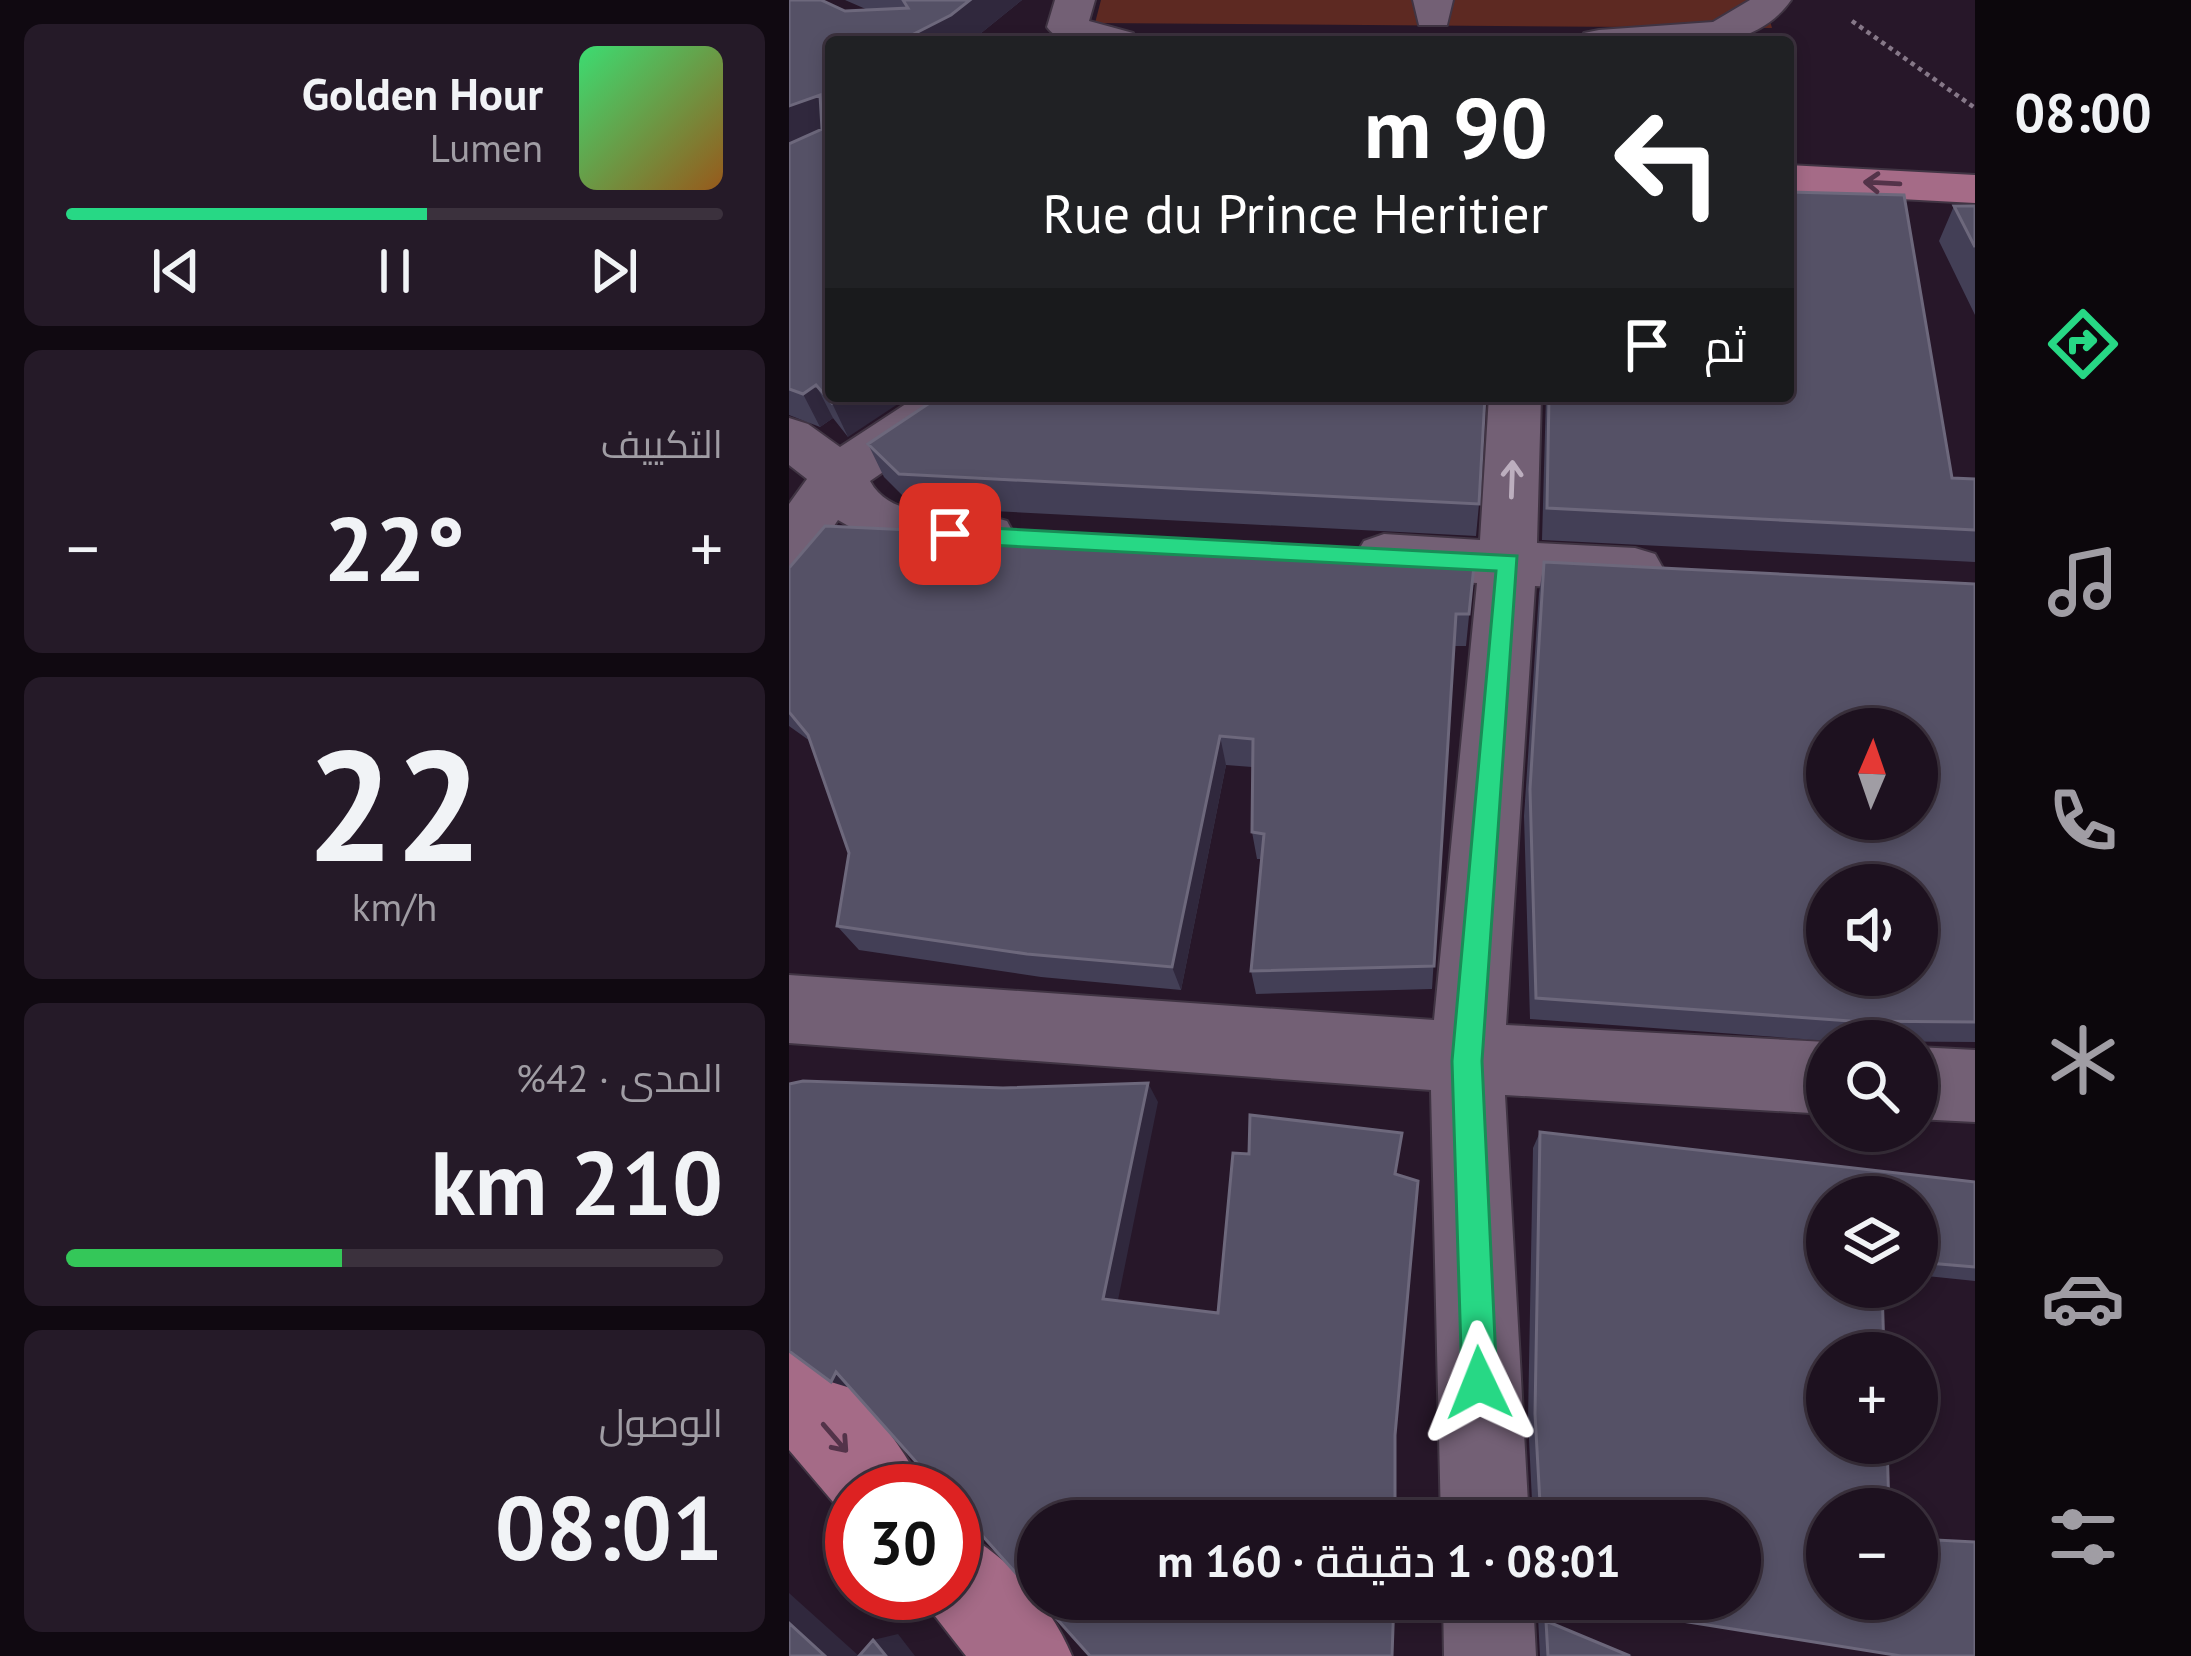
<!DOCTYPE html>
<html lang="ar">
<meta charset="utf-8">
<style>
body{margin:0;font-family:"PT Sans",Cairo,sans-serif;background:#251a28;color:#f1f3f6;direction:rtl;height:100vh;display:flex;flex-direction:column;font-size:45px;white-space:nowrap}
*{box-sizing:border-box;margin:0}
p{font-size:39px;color:#a09da4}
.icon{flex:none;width:66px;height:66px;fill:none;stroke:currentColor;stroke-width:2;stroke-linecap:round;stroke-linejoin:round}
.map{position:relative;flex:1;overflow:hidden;direction:ltr}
.panel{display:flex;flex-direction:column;gap:24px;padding:24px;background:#100911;width:789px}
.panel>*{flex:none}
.top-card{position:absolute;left:36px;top:36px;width:969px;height:366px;border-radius:12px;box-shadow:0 6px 18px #0003,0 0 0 3px #3b313d;direction:rtl;background:#202124;color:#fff;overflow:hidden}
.needle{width:78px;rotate:2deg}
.fabs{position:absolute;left:1017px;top:708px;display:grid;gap:24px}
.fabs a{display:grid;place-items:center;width:132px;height:132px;border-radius:50%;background:#1d111f;box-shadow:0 6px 18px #0003,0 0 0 3px #3b313d;font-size:60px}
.speed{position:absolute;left:36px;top:1464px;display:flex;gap:24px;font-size:60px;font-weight:700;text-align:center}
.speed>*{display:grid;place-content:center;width:156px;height:156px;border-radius:50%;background:#1d111f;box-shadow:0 6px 18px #0003,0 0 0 3px #3b313d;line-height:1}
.speed .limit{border:18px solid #d22;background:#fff;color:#111}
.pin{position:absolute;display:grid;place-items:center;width:102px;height:102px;color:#fff;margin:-51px;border-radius:24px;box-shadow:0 6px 18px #0006}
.me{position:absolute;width:132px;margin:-66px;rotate:358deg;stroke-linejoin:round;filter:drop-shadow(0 0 9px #0008)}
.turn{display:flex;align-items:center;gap:42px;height:252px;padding:0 48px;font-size:54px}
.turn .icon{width:156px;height:156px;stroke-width:2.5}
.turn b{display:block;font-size:84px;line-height:102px}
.then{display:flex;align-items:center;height:114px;padding:0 48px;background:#0003;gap:24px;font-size:45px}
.big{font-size:90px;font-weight:600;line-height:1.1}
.panel .tile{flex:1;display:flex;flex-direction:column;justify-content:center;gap:18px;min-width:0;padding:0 42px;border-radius:18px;background:#251a28}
.panel .dial{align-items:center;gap:0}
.dial b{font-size:156px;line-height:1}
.song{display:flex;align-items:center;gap:36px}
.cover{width:144px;height:144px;border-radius:18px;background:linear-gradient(135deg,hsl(140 70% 55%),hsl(30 70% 35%))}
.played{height:12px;border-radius:6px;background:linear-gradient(90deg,#27d885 55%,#3b313d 55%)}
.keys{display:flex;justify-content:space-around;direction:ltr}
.heat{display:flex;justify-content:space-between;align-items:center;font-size:66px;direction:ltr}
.charge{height:18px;border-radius:9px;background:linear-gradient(90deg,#34c759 42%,#3b313d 0)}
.trip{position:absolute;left:228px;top:1500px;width:744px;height:120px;border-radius:60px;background:#1d111f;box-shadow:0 6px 18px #0003,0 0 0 3px #3b313d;font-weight:600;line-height:120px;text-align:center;direction:rtl}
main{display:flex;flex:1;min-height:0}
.dock{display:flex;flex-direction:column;width:216px;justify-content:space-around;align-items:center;background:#0c070c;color:#a09da4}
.dock .icon{width:84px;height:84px}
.dock .active{color:#27d885}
.dock b{font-size:54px;color:#f1f3f6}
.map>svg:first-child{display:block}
.green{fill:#5d2922}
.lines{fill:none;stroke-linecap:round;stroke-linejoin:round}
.minor-casing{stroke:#403443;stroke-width:4}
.major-casing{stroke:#403443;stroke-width:4}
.path{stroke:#867888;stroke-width:4.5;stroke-dasharray:4.5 4.5;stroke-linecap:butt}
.minor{fill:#736075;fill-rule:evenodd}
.major{fill:#a56b87;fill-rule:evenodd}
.wall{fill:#433f56}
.shaded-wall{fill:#30283d}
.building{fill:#555166;stroke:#6d687c;stroke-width:3;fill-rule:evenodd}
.oneway{stroke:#533349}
.oneway2{stroke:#bcaebe}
.route{fill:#27d885;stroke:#198c56;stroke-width:3}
</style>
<main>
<nav class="dock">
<b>08:00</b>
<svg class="icon active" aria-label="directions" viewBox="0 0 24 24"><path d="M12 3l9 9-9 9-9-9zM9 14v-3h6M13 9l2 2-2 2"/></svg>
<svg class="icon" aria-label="music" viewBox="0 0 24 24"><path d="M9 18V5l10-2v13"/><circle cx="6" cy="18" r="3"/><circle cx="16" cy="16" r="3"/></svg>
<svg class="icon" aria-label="phone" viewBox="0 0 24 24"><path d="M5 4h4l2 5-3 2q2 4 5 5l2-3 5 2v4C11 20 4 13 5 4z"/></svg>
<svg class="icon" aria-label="climate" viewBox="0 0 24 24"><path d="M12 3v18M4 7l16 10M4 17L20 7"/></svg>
<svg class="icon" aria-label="car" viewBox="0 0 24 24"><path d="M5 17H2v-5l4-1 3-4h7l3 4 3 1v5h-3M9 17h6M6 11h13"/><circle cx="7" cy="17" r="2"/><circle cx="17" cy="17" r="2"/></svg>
<svg class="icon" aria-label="filters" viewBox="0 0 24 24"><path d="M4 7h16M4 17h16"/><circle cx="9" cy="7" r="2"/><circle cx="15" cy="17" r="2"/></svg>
</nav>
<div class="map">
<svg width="1186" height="1656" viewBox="0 0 1186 1656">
<rect width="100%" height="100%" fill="#271729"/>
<!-- green -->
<path class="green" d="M312,0h663l8,28 -677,-5z"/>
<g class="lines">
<defs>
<path id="minor" d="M266,0h40l-6,21 44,12 6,9c-27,0 -75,9 -92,-15z
M624,0h40l-6,25h-28z
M961,0h41c-44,64 -143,42 -213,42l6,-9 15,-3 114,-8z
M129,396h64l-7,13 -105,72c24,45 96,27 137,40l8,15 -8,15c-59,18 -118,-1 -169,-31l-29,43 -20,6v-65l18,-25 -18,-14v-47l19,6 32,23z
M700,396h52l-4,147 98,5 20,6 9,16 -9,16 -20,6 -100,-6 -29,439 321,17v72l-322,-19 24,426h-88l-10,-431 -642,-47v-68l645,45 43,-437 -93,-5 -20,-7 -9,-15 9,-15 20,-7 96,6z
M1128,1047l58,3v72l-58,-3z
M654,1599h90l3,57h-92z"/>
<path id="major" d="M999,165l187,10v28l-187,-10z
M0,1344c50,21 115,97 135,147h-72l-2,31 -61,-72z
M165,1529c51,22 97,76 118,127h-106l-49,-63h37z"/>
</defs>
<!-- minor casing -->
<use href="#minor" class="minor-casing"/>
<!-- major casing -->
<use href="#major" class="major-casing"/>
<!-- path -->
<path class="path" d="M1063,21l123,87"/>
<!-- minor -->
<use href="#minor" class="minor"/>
<!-- major -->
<use href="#major" class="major"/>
</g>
<!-- wall -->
<path class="wall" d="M0,0l56,11 23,-1 -23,-10h177l-52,42h-139l17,395 -15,-19 -13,9 -31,-12z
M1165,206h21v109l-36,-74z
M757,396h242l164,82 23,1v83l-433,-22z
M79,444l611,60 -3,32 -562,-29 -30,-30z
M686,556l-9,90h-12l-22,343 -176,5 -5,-23 11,-112h-5l-5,-27v-65l-26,-2 -45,225 -140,-13 -182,-27 -22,-24 12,-73 -39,-112 -21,-15v-158z
M755,562l431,22v458l-144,-1 -301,-22 -6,-203 15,-223z
M751,1132l435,50v99l-58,-6v-78h-90v90h55l2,66h-57v90h60l2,66h-62v90h90v-60l58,3v114h-74l-356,-57h195v-78h-207l-5,-102 5,-271z
M749,1617l94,39h-92z"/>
<!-- shaded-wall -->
<path class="shaded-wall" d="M181,0h52l-52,42h-72z
M31,95l11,35 -42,16v-40z
M27,385l17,33 -13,9 -17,-33z
M54,396h67l-62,41 -16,-34z
M431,736l6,29 -45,225 -9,-23z
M359,1083l10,19 -42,208 -13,-11z
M47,1372l21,18 -26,-8z
M0,1593l70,63h-34l-36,-33z
M109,1634l17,22h-29l-13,-16z"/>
<!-- building -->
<path class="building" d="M0,0h32l24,11 63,-3 -5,-8h67l-19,15 -53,27h-67v354h12l-11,7 -16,-18 -13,9 -14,-5v-245l33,-15 -2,-34 -31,11z
M999,192l116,3 48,283 23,1v51l-428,-22 2,-112h239z
M1165,206h21v41z
M151,396h545l-6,108 -580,-30 -31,-30z
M36,526l650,30 -6,58h-13l-22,352 -183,5 13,-137 -12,-2 1,-93 -33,-3 -48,231 -145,-13 -190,-28 12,-73 -41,-118 -19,-23v-144z
M755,562l431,22v438l-125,-1 -314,-23 -6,-209zM1038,729h90v90h-90zM1038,885h90v90h-90z
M14,1081l200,7 145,-5 -45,216 115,14 15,-160 16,1 1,-39 152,18 -7,41 23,7 -23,254v86h-357v77l-84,-94v-13h-12l-106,-119 -5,10 -42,-31v-267z
M751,1132l435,50v85l-58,-5v-65h-90v90h55l2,66h-57v90h60l2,66h-62v90h90v-60l58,3v114h-74l-356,-57h195v-78h-199l-6,-107z
M250,1599h355l-2,57h-302z
M757,1621l84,35h-82z
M0,1623l36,33h-36z
M84,1640l13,16h-27z"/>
<!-- one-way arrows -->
<defs><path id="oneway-shaft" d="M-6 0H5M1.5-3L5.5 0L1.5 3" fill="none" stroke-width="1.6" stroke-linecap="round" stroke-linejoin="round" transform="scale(3)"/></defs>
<g class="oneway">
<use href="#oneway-shaft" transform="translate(1093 183) rotate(-177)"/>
<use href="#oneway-shaft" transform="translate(46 1438) rotate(49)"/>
</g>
<use class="oneway2" href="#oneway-shaft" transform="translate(723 479) rotate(-88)"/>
<!-- route -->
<path class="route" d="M161,526l567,30 -35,505 15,322 -6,12 -12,5 -12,-5 -5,-12 -10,-322 44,-490 -546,-28 -12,-9z"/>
</svg>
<div class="fabs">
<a><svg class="needle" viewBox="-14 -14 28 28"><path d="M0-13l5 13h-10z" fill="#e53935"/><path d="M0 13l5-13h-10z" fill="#a09da4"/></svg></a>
<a><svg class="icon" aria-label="sound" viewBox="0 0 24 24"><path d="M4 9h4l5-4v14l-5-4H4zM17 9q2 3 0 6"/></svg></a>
<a><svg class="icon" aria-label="search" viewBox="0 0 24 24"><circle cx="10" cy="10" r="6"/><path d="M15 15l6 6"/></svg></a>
<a><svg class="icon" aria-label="layers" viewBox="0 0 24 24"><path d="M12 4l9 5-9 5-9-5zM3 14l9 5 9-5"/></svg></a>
<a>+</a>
<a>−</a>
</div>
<div class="speed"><div class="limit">30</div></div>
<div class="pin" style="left:161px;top:534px;background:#d93025"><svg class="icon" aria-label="arrive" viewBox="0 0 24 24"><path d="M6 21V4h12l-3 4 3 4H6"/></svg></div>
<svg class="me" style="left:690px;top:1383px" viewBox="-20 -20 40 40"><path d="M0-17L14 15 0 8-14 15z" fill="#27d885" stroke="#fff" stroke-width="4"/></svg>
<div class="trip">08:01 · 1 دقيقة · 160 m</div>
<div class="top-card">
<div class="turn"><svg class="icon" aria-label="left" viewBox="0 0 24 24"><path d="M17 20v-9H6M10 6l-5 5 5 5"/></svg><div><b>90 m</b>Rue du Prince Heritier</div></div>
<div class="then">ثم<svg class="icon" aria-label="arrive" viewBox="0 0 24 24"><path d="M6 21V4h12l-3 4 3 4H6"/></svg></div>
</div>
</div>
<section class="panel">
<div class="tile">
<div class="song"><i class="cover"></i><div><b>Golden Hour</b><p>Lumen</p></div></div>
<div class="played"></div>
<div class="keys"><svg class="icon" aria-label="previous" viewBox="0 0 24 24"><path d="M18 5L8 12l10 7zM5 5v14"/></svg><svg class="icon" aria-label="pause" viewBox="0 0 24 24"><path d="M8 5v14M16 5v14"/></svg><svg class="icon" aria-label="next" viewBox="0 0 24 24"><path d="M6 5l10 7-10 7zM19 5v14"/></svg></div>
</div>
<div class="tile"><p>التكييف</p>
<div class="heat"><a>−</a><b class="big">22°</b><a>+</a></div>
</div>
<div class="tile dial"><b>22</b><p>km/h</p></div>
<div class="tile"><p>المدى · 42%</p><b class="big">210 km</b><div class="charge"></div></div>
<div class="tile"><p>الوصول</p><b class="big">08:01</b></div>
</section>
</main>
